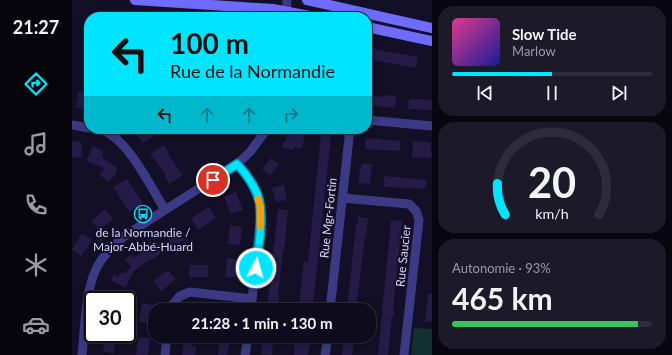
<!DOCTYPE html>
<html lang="fr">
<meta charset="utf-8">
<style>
body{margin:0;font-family:Lato,sans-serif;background:#1c1929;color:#f1f3f6;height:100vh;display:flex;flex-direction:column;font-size:15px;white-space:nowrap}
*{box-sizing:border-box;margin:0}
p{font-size:13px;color:#9b9ba3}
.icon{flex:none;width:22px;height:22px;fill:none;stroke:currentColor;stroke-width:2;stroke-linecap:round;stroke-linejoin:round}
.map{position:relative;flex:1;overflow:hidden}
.side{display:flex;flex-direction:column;gap:6px;padding:6px;background:#08060f;width:240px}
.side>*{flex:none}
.banner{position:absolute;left:12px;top:12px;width:288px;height:122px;border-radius:16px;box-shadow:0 2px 10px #0003,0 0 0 1px #2e2b3b;background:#00e5ff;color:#111;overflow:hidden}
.speed{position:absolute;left:12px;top:291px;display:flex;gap:8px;font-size:20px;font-weight:700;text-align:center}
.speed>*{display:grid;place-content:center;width:52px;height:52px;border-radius:50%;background:#0e0b1c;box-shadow:0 2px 10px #0003,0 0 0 1px #2e2b3b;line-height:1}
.speed .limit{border:2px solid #111;border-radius:6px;background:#fff;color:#111}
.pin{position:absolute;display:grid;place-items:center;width:34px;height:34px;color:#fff;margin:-17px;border:2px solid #fff;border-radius:50%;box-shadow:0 1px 4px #0007}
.me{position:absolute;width:44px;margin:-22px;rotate:6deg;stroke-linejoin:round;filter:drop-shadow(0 0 3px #0008)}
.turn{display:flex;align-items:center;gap:14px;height:84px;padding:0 20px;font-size:18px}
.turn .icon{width:52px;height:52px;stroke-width:2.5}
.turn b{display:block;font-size:28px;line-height:34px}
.lanes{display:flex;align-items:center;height:38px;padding:0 20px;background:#0003;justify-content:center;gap:20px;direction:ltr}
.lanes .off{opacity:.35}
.big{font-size:30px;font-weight:700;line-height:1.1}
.side .card{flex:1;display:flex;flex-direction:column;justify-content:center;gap:6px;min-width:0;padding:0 14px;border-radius:16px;background:#1c1929}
.side .dial{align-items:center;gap:0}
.dial svg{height:104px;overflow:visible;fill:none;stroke:#2e2b3b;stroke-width:7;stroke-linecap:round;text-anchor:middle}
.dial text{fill:#f1f3f6;stroke:none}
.song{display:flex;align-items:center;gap:12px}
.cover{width:48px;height:48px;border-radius:6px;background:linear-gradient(135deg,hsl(330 70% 55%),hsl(240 70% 35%))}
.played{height:4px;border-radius:2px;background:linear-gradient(90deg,#00e5ff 50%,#2e2b3b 50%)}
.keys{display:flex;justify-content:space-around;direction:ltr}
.charge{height:6px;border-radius:3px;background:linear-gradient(90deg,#34c759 93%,#2e2b3b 0)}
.trip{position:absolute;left:76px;top:303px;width:228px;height:40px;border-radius:16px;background:#0e0b1c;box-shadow:0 2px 10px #0003,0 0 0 1px #2e2b3b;font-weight:700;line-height:40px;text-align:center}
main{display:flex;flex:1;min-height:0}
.tabs{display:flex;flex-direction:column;width:72px;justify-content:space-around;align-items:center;background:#06040b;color:#9b9ba3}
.tabs .icon{width:28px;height:28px}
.tabs .selected{color:#00e5ff}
.tabs b{font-size:18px;color:#f1f3f6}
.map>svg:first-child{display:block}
.green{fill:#12302f}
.building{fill:#241b47}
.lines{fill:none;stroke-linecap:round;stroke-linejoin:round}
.street{stroke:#3d3a85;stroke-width:9}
.secondary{stroke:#6f6bff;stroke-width:10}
.route-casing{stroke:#0095a6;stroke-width:10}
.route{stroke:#00e5ff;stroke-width:7}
.slow{stroke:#f59e0b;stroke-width:7}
.labels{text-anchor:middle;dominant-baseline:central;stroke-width:4;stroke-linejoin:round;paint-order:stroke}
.street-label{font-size:12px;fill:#d9d4ff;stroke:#130f26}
.poi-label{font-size:12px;fill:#d9d4ff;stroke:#130f26}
</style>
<main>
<nav class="tabs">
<b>21:27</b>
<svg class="icon selected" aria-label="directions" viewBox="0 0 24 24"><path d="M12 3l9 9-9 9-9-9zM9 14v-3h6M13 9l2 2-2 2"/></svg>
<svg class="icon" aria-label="music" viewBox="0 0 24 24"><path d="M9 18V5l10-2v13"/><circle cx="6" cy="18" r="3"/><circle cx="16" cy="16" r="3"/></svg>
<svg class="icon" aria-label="phone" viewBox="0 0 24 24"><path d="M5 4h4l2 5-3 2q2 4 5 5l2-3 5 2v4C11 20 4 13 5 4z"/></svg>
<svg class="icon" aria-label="climate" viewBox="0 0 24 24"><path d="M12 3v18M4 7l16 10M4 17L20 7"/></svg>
<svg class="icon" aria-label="car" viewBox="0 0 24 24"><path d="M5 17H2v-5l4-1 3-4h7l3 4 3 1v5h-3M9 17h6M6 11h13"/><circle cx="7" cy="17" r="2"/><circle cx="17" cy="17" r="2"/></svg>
</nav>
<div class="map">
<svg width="360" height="355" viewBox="0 0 360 355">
<rect width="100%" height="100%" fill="#130f26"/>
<!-- green -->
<path class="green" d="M342,328l18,1v26h-21z"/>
<!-- building -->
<path class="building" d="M295,47l17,4 34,6 -2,11 -49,-9z
M6,92l10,1 1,15h-2l-1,1 -10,-1z
M295,95l17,2 1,-2 11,1 -1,12 -28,-3z
M337,99l23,1v10l-24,-1z
M64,129h18l3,5 -14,9 -6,-9 2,-1z
M223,130l8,1 1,12h-1l-1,5 -8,-1v3l-11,-2v-6h3l1,-10 8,1z
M249,134l10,1 -18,172 -14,-2 5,-44 4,1z
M294,138l35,3 -1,10 -35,-2z
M0,141l9,1v2l1,1 -1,13 -9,-1z
M341,141l17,1v4h1v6h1l-1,6 -19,-1z
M92,145l5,8 -1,1 15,21 -14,9 -5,-9 1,-1 -15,-20z
M21,146l10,5 -1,6 15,11 -1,3 1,1 -8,10 -10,-7 5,-7 -18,-7z
M199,158l8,6 -9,12 -8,-7z
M290,163l10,1 -2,20 -12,-1 2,-15h1z
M312,176l43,4 -1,7h-3v2l-37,-2 -3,-1z
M55,179l16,24 -14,9 -16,-25z
M212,185l3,15 -11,2 -4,-14z
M164,192l7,18 -12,4 -7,-17z
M137,207l7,11 -18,12 -7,-12z
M33,209l8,10 -14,11 -8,-9z
M206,209l10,1 -4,41h-1l-5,44h1l-1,14 -11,-1z
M286,217l10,1 -2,18h-1l-9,74h-9l9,-86h2z
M319,220l11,1 -9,89h1v6h-2l-4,39h-10z
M158,225l12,2 -2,18 -12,-1z
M99,229l3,4 5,-3 6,10 -12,8 -8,-15z
M10,233l9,6v2l-10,15 -9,-6v-1z
M78,242l3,4 4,-3 6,9 -12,8v-1l-17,12 -9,17 -14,-8 3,-6 4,3 3,-5 2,2 8,-7 -6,-8 6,-4 3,3 12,-9 -2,-3z
M155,258l12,1 -2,19 -12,-1z
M117,265h19v12h-19z
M96,270l8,9 -15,12 -8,-10z
M356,294h4v28h-7z
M70,303l12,2 -3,18 -12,-1z
M33,334h10l-1,19 -11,-1z
M113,336h8l-1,10h4l-1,9h-13z
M272,336h10l-2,19h-10z
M66,337l12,1 -2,17h-12z
M223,339l15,1 -2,15h-14z
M191,340l10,1 -1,14 -11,-1z
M148,341l10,1 -3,13h-9z"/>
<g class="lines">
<!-- street -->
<path class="street" d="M214,17l1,-17
M295,120l65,6
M0,125l17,3
M27,129c27,6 52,58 66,81
M165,164l8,8 11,21 4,12v17l-9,88
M270,198l67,6 7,7 3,9 -15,135
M99,310l2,-6 7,-8 10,-4 62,7
M258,310l20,-181
M10,355c3,-27 3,-71 18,-93 7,-11 16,-19 26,-27l111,-71 13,-12 17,-23
M93,355l2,-19
M173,355l3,-19
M253,355l3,-19"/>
<!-- secondary -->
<path class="secondary" d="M63,0l138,9 42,8
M235,0l125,28
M295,27l65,14"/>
</g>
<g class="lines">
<defs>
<path id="route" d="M141,180l24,-16c10,11 21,26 23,41 3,20 -2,43 -4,63"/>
</defs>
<!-- route casing -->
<use href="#route" class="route-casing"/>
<!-- route -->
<use href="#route" class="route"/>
<!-- slow -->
<path class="slow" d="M186,199l2,6v21"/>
</g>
<!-- icons -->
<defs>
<symbol id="bus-ring" viewBox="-11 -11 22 22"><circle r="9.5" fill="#130f26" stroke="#00e5ff" stroke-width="1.5"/><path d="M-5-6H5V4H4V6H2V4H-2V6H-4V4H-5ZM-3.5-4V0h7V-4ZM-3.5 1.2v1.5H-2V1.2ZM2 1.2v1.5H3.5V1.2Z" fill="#00e5ff"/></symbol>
</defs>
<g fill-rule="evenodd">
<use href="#bus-ring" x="61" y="204" width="20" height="20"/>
</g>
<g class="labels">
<!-- street labels -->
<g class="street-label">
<text transform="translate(256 218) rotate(-84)">Rue Mgr-Fortin</text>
<text transform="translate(331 256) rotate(-84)">Rue Saucier</text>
</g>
<!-- poi labels -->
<g class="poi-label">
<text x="71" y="232">de la Normandie /<tspan x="71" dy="14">Major-Abbé-Huard</tspan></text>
</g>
</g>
</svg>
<div class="speed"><div class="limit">30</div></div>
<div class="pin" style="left:141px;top:180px;background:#d93025"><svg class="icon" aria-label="arrive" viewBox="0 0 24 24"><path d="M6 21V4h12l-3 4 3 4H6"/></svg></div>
<svg class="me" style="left:184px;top:268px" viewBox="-20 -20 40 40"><circle r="17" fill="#00e5ff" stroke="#fff" stroke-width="3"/><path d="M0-11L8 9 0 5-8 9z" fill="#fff"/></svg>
<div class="trip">21:28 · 1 min · 130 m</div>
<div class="banner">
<div class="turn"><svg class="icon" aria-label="left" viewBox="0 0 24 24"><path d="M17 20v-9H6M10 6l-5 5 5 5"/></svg><div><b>100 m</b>Rue de la Normandie</div></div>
<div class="lanes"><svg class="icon" aria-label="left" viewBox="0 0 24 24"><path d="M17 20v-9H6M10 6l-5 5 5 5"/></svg><svg class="icon off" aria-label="ahead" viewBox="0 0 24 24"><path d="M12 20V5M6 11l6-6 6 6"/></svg><svg class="icon off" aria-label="ahead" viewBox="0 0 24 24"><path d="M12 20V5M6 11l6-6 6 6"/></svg><svg class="icon off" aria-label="right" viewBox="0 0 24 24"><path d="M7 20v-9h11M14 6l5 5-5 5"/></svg></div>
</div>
</div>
<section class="side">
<div class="card">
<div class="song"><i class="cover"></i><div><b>Slow Tide</b><p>Marlow</p></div></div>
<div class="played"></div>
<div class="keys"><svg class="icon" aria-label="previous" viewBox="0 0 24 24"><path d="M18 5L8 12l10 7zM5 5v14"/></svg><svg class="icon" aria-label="pause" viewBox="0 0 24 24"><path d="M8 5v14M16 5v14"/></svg><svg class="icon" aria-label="next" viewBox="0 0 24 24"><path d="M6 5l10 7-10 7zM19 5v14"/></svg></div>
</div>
<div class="card dial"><svg viewBox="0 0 100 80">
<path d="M14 69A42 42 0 1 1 86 69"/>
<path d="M14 69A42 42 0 0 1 8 45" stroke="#00e5ff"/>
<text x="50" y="56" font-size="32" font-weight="700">20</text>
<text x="50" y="72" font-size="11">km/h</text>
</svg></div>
<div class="card"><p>Autonomie · 93%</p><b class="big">465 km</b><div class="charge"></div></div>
</section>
</main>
